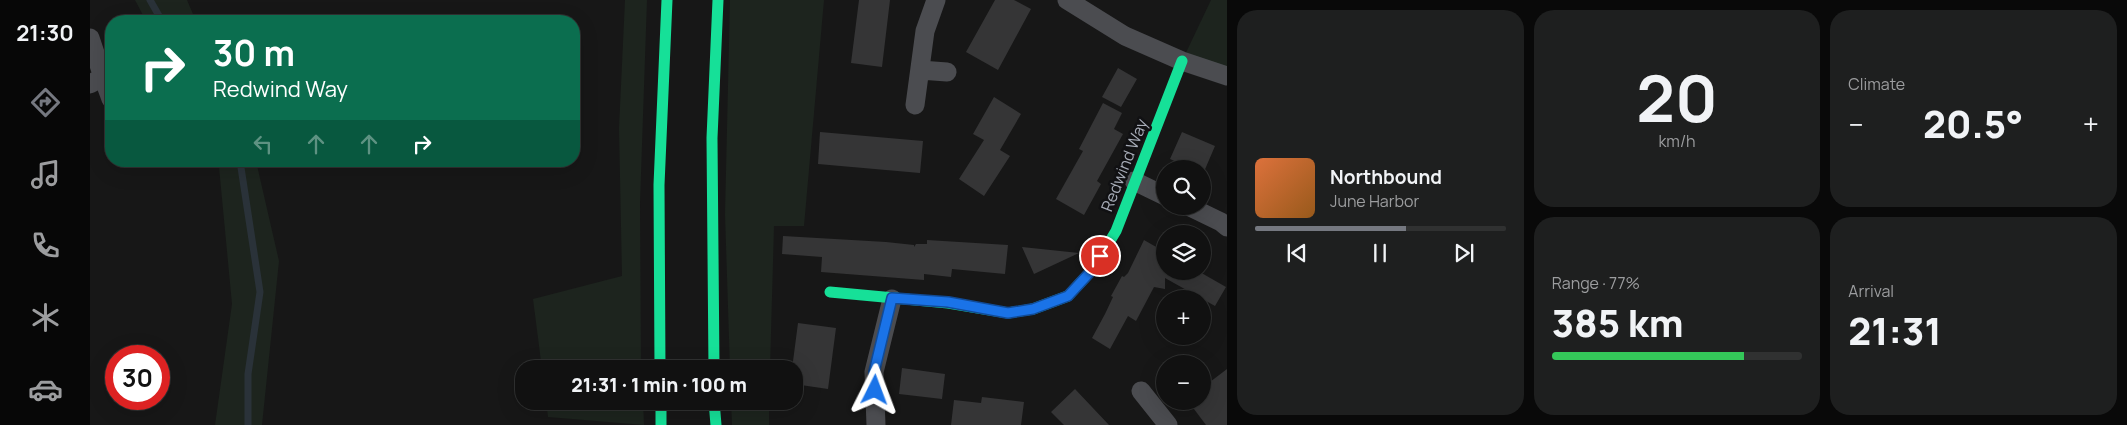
<!DOCTYPE html>
<meta charset="utf-8">
<style>
body{margin:0;font-family:Manrope,sans-serif;background:#1e1f1f;color:#f1f3f6;height:100vh;display:flex;flex-direction:column;font-size:19px;white-space:nowrap}
*{box-sizing:border-box;margin:0}
p{font-size:16px;color:#9c9d9f}
.icon{flex:none;width:28px;height:28px;fill:none;stroke:currentColor;stroke-width:2;stroke-linecap:round;stroke-linejoin:round}
.map{position:relative;flex:1;overflow:hidden}
.drawer{display:flex;flex-direction:column;gap:10px;padding:10px;background:#090909;width:900px}
.drawer>*{flex:none}
.top-card{position:absolute;left:15px;top:15px;width:475px;height:152px;border-radius:20px;box-shadow:0 5px 20px #0002,0 0 0 1px #303131;background:#0b6e4f;color:#fff;overflow:hidden}
.tools{position:absolute;left:1066px;top:160px;display:grid;gap:10px}
.tools a{display:grid;place-items:center;width:55px;height:55px;border-radius:50%;background:#111;box-shadow:0 5px 20px #0002,0 0 0 1px #303131;font-size:25px}
.speed{position:absolute;left:15px;top:345px;display:flex;gap:10px;font-size:25px;font-weight:700;text-align:center}
.speed>*{display:grid;place-content:center;width:65px;height:65px;border-radius:50%;background:#111;box-shadow:0 5px 20px #0002,0 0 0 1px #303131;line-height:1}
.speed .limit{border:8px solid #d22;background:#fff;color:#111}
.pin{position:absolute;display:grid;place-items:center;width:42px;height:42px;color:#fff;margin:-21px;border:2px solid #fff;border-radius:50%;box-shadow:0 1px 5px #0007}
.me{position:absolute;width:55px;margin:-28px;rotate:3deg;stroke-linejoin:round;filter:drop-shadow(0 0 4px #0008)}
.turn{display:flex;align-items:center;gap:18px;height:105px;padding:0 25px;font-size:22px}
.turn .icon{width:65px;height:65px;stroke-width:2.5}
.turn b{display:block;font-size:35px;line-height:42px}
.lanes{display:flex;align-items:center;height:48px;padding:0 25px;background:#0003;justify-content:center;gap:25px;direction:ltr}
.lanes .off{opacity:.35}
.big{font-size:38px;font-weight:800;line-height:1.1}
.drawer .widget{flex:1;display:flex;flex-direction:column;justify-content:center;gap:8px;min-width:0;padding:0 18px;border-radius:20px;background:#1e1f1f}
.drawer .dial{align-items:center;gap:0}
.dial b{font-size:65px;line-height:1}
.song{display:flex;align-items:center;gap:15px}
.cover{width:60px;height:60px;border-radius:8px;background:linear-gradient(135deg,hsl(20 70% 55%),hsl(30 70% 35%))}
.played{height:5px;border-radius:2px;background:linear-gradient(90deg,#757880 60%,#303131 60%)}
.keys{display:flex;justify-content:space-around;direction:ltr}
.heat{display:flex;justify-content:space-between;align-items:center;font-size:28px;direction:ltr}
.charge{height:8px;border-radius:4px;background:linear-gradient(90deg,#34c759 77%,#303131 0)}
.drawer .tiles{flex:1;display:grid;gap:10px;grid-template-columns:repeat(3,1fr)}
.widget:first-child{grid-row:span 2}
.trip{position:absolute;left:425px;top:360px;width:288px;height:50px;border-radius:20px;background:#111;box-shadow:0 5px 20px #0002,0 0 0 1px #303131;font-weight:800;line-height:50px;text-align:center}
main{display:flex;flex:1;min-height:0}
.tab-bar{display:flex;flex-direction:column;width:90px;justify-content:space-around;align-items:center;background:#070707;color:#9c9d9f}
.tab-bar .icon{width:35px;height:35px}
.tab-bar .selected{color:#757880}
.tab-bar b{font-size:22px;color:#f1f3f6}
.map>svg:first-child{display:block}
.green{fill:#1d241e}
.lines{fill:none;stroke-linecap:round;stroke-linejoin:round}
.stream{stroke:#2a3239;stroke-width:7}
.building{fill:#353536}
.street{stroke:#4b4c50;stroke-width:19}
.fast{stroke:#16e098;stroke-width:11}
.route-casing{stroke:#114b97;stroke-width:12}
.route{stroke:#1a73e8;stroke-width:9}
.labels{text-anchor:middle;dominant-baseline:central;stroke-width:5;stroke-linejoin:round;paint-order:stroke}
.street-label{font-size:16px;fill:#a8adb8;stroke:#111113}
</style>
<main>
<nav class="tab-bar">
<b>21:30</b>
<svg class="icon selected" aria-label="directions" viewBox="0 0 24 24"><path d="M12 3l9 9-9 9-9-9zM9 14v-3h6M13 9l2 2-2 2"/></svg>
<svg class="icon" aria-label="music" viewBox="0 0 24 24"><path d="M9 18V5l10-2v13"/><circle cx="6" cy="18" r="3"/><circle cx="16" cy="16" r="3"/></svg>
<svg class="icon" aria-label="phone" viewBox="0 0 24 24"><path d="M5 4h4l2 5-3 2q2 4 5 5l2-3 5 2v4C11 20 4 13 5 4z"/></svg>
<svg class="icon" aria-label="climate" viewBox="0 0 24 24"><path d="M12 3v18M4 7l16 10M4 17L20 7"/></svg>
<svg class="icon" aria-label="car" viewBox="0 0 24 24"><path d="M5 17H2v-5l4-1 3-4h7l3 4 3 1v5h-3M9 17h6M6 11h13"/><circle cx="7" cy="17" r="2"/><circle cx="17" cy="17" r="2"/></svg>
</nav>
<div class="map">
<svg width="1137" height="425" viewBox="0 0 1137 425">
<rect width="100%" height="100%" fill="#171717"/>
<!-- green -->
<path class="green" d="M45,0h52l9,21h-50z
M535,0h22l-7,203 1,166h-99l-9,-70 89,-23 -3,-148z
M640,0h94l-20,226h-30l-4,143h-40l-5,-155z
M1121,0h16v76l-45,-15z
M127,161h39l23,100 -17,164h-47l17,-121 -13,-137z
M456,401h97l1,24 -96,-8z
M641,401h38v24h-37z"/>
<g class="lines">
<!-- stream -->
<path class="stream" d="M60,0l12,21
M150,161l20,131 -12,82v51"/>
</g>
<!-- building -->
<path class="building" d="M769,0h31l-8,67 -31,-4z
M905,0h19l17,9 -33,61 -32,-18z
M1028,68l19,11 -16,28 -19,-10z
M904,97l27,17 -21,36 10,6 -26,40 -25,-17 25,-39 -11,-6z
M1013,103l19,10 -8,16 9,5 -26,47 4,3 -17,31 -28,-16 27,-48 -4,-2z
M730,132l103,9 -3,32 -102,-9z
M1092,132l33,14 -12,28 -1,-5h-10l-22,-10z
M693,236l103,6 28,3v2l2,-3h11v-4l81,5 -3,29 -53,-5 -1,8 -27,-3v6l-103,-8 1,-15 -40,-3z
M1054,240l21,12v19h33l28,16 -11,19 -50,-28v11l-11,-2 -18,34 -8,-5 -18,33 -18,-11 13,-24 8,-17 -2,-1 11,-20 2,1 4,-4z
M932,247l57,6 -45,21z
M708,323l38,5 -8,61 -34,-5 -2,-15z
M812,368l43,6 -3,25 -43,-5z
M1137,369v56h-21l-18,-24h14v-13z
M985,389l34,36h-45l-13,-13z
M892,397l42,5 -3,23h-70l3,-25 27,3z"/>
<g class="lines">
<!-- street -->
<path class="street" d="M977,0l58,36 57,25 45,15
M0,38l13,39 -13,7
M830,70l27,2
M13,77l8,22
M825,105l10,-74 11,-31
M1044,181l31,15
M1098,206l33,16 6,5
M1051,391l27,34
M786,425l-2,-53 18,-73"/>
<!-- fast -->
<path class="fast" d="M740,292l118,11 60,10 25,-4 35,-13 25,-27 23,-38 66,-170
M570,369l-1,-184 8,-185
M624,369l-2,-231 6,-138
M571,401v24
M624,401l2,24"/>
</g>
<g class="lines">
<defs>
<path id="route" d="M785,390l-1,-18 18,-74 56,4 60,11 25,-4 35,-13 25,-27 7,-13"/>
</defs>
<!-- route casing -->
<use href="#route" class="route-casing"/>
<!-- route -->
<use href="#route" class="route"/>
</g>
<g class="labels">
<!-- street labels -->
<g class="street-label">
<text transform="translate(1034 165) rotate(-68)">Redwind Way</text>
</g>
</g>
</svg>
<div class="tools">
<a><svg class="icon" aria-label="search" viewBox="0 0 24 24"><circle cx="10" cy="10" r="6"/><path d="M15 15l6 6"/></svg></a>
<a><svg class="icon" aria-label="layers" viewBox="0 0 24 24"><path d="M12 4l9 5-9 5-9-5zM3 14l9 5 9-5"/></svg></a>
<a>+</a>
<a>−</a>
</div>
<div class="speed"><div class="limit">30</div></div>
<div class="pin" style="left:1010px;top:256px;background:#d93025"><svg class="icon" aria-label="arrive" viewBox="0 0 24 24"><path d="M6 21V4h12l-3 4 3 4H6"/></svg></div>
<svg class="me" style="left:785px;top:390px" viewBox="-20 -20 40 40"><path d="M0-17L14 15 0 8-14 15z" fill="#1a73e8" stroke="#fff" stroke-width="4"/></svg>
<div class="trip">21:31 · 1 min · 100 m</div>
<div class="top-card">
<div class="turn"><svg class="icon" aria-label="right" viewBox="0 0 24 24"><path d="M7 20v-9h11M14 6l5 5-5 5"/></svg><div><b>30 m</b>Redwind Way</div></div>
<div class="lanes"><svg class="icon off" aria-label="left" viewBox="0 0 24 24"><path d="M17 20v-9H6M10 6l-5 5 5 5"/></svg><svg class="icon off" aria-label="ahead" viewBox="0 0 24 24"><path d="M12 20V5M6 11l6-6 6 6"/></svg><svg class="icon off" aria-label="ahead" viewBox="0 0 24 24"><path d="M12 20V5M6 11l6-6 6 6"/></svg><svg class="icon" aria-label="right" viewBox="0 0 24 24"><path d="M7 20v-9h11M14 6l5 5-5 5"/></svg></div>
</div>
</div>
<section class="drawer">
<div class="tiles">
<div class="widget">
<div class="song"><i class="cover"></i><div><b>Northbound</b><p>June Harbor</p></div></div>
<div class="played"></div>
<div class="keys"><svg class="icon" aria-label="previous" viewBox="0 0 24 24"><path d="M18 5L8 12l10 7zM5 5v14"/></svg><svg class="icon" aria-label="pause" viewBox="0 0 24 24"><path d="M8 5v14M16 5v14"/></svg><svg class="icon" aria-label="next" viewBox="0 0 24 24"><path d="M6 5l10 7-10 7zM19 5v14"/></svg></div>
</div>
<div class="widget dial"><b>20</b><p>km/h</p></div>
<div class="widget"><p>Climate</p>
<div class="heat"><a>−</a><b class="big">20.5°</b><a>+</a></div>
</div>
<div class="widget"><p>Range · 77%</p><b class="big">385 km</b><div class="charge"></div></div>
<div class="widget"><p>Arrival</p><b class="big">21:31</b></div>
</div>
</section>
</main>
